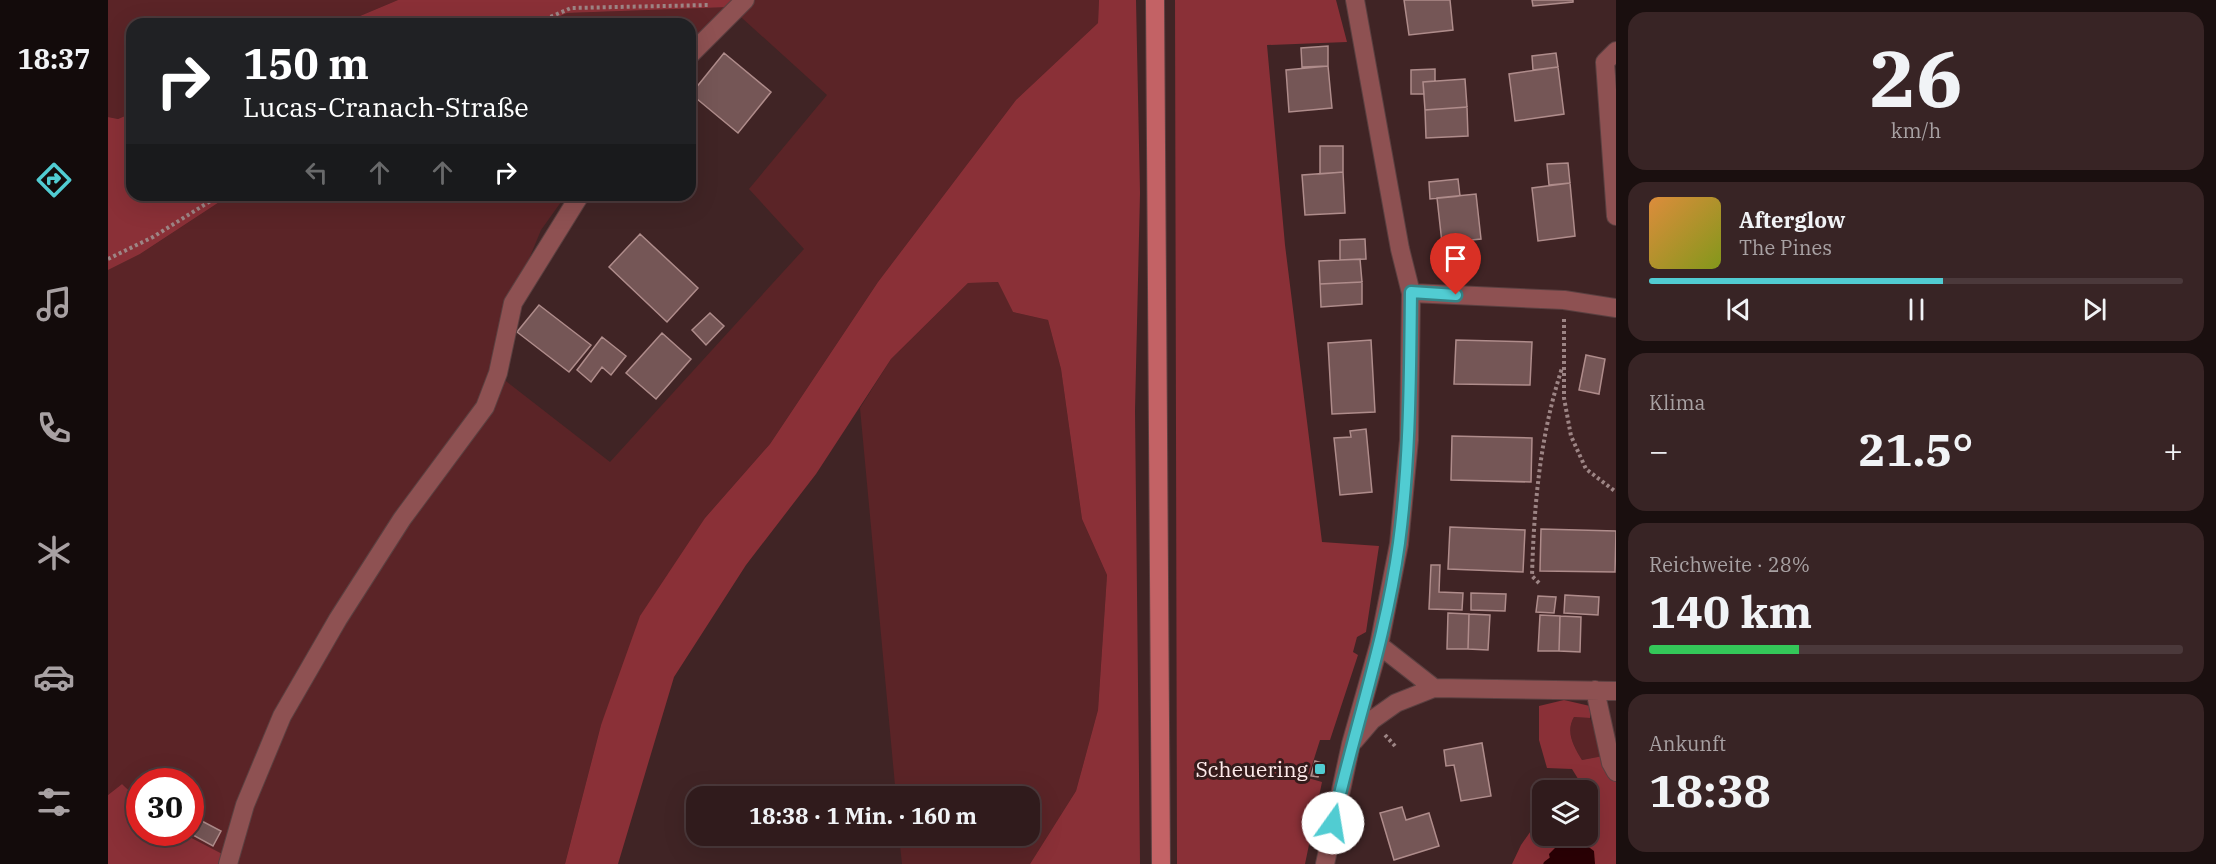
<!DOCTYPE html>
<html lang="de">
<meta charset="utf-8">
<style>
body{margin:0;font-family:"IBM Plex Serif",serif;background:#382425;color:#f1f3f6;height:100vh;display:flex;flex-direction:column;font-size:22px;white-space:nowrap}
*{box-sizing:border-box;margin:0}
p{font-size:20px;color:#a8a1a3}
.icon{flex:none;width:33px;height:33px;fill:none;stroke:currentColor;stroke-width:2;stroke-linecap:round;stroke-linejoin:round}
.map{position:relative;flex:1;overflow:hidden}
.side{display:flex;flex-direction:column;gap:12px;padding:12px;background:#1a0f0f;width:600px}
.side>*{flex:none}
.banner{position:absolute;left:18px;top:18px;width:570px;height:183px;border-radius:18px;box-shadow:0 6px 24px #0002,0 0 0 2px #4b393b;background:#202124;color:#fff;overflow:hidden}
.controls{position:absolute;left:1424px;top:780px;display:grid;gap:12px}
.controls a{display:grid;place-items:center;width:66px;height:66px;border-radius:12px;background:#301b1c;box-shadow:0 6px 24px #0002,0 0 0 2px #4b393b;font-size:30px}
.speed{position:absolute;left:18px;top:768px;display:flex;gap:12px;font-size:30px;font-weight:700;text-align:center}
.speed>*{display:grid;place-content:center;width:78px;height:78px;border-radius:50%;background:#301b1c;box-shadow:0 6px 24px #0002,0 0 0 2px #4b393b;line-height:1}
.speed .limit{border:9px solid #d22;background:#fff;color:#111}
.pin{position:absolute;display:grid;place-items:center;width:51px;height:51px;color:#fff;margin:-62px -26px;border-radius:50% 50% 50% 0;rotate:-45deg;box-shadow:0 0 6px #0007}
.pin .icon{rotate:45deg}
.me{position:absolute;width:66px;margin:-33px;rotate:13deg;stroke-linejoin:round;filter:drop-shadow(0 0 4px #0008)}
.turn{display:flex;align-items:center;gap:21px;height:126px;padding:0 18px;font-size:27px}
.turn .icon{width:78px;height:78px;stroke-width:2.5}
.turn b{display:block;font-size:42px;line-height:51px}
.lanes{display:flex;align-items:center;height:57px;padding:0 18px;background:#0003;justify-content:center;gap:30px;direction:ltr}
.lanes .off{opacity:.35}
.big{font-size:45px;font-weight:800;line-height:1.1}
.side .card{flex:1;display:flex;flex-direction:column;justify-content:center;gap:9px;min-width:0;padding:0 21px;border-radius:18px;background:#382425}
.side .dial{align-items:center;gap:0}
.dial b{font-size:78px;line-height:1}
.song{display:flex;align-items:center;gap:18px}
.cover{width:72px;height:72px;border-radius:9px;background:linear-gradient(135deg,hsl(30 70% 55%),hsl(70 70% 35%))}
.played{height:6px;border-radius:3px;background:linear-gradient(90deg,#51ccd2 55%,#4b393b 55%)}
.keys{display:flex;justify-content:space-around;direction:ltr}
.heat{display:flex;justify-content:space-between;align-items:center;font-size:33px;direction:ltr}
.charge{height:9px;border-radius:4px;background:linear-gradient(90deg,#34c759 28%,#4b393b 0)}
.trip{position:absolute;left:578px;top:786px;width:354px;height:60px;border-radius:18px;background:#301b1c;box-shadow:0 6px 24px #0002,0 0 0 2px #4b393b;font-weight:800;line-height:60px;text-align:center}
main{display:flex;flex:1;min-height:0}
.dock{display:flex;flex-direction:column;width:108px;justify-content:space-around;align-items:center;background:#130b0b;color:#a8a1a3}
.dock .icon{width:42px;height:42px}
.dock .active{color:#51ccd2}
.dock b{font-size:27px;color:#f1f3f6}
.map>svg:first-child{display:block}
.green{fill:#5b2427}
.forest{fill:#8a3037}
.water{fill:#2b0005}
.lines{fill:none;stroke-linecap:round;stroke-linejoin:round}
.stream{stroke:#2b0005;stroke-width:7}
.building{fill:#755656;stroke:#af8c8b;stroke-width:1.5}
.street-casing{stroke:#5b4041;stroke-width:20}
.secondary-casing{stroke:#5b4041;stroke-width:20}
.path{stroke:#9d8585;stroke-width:4;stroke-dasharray:3 3;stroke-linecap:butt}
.street{stroke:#8e5152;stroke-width:18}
.secondary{stroke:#c36265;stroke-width:18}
.route-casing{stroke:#358588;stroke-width:15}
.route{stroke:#51ccd2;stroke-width:10}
.poi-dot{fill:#51ccd2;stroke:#351b1b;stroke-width:2}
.labels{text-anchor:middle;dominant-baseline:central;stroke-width:6;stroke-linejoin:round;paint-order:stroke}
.poi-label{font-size:21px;fill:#feeaea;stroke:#351b1b;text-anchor:end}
</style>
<main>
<nav class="dock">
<b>18:37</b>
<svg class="icon active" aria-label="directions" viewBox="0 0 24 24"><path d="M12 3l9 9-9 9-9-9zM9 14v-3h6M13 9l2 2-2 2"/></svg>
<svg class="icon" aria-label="music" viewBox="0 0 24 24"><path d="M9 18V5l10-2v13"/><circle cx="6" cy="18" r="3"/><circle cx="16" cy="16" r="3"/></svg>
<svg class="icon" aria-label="phone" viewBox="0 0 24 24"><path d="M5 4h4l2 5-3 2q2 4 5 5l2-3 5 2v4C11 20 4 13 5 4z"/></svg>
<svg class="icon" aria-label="climate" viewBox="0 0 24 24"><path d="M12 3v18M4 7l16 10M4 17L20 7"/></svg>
<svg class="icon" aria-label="car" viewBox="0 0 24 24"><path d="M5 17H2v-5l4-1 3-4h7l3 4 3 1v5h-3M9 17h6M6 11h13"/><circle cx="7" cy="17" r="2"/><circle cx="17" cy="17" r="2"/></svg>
<svg class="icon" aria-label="filters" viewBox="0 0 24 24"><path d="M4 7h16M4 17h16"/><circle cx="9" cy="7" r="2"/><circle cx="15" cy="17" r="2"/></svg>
</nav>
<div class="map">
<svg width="1508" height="864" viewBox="0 0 1508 864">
<rect width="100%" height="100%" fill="#402425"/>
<!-- green -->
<path class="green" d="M0,0h290l-57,24h-209v89l-14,6 -10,-2z
M630,0h361l-1,23 -82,77 -138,182 -108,162 -65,74 -104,207 -36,139h-337l1,-6 -47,-25 8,-1v-50h-50l-1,18 -17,-16 -14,11v-525l32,-16 90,-59h336l-25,35 -36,87 -12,54 117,91 194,-213 -55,-60 78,-94 -96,-87 -41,40v-24h-148l25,-11 163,-6z
M890,282l15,30 35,8 13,49 21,150 25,56 -9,135 -22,81 -46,73h-128l-3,-28h130v-40h-133l-36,-388 31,-49 77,-76z
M1466,717l16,1 13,38 -21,4c-8,-13 -17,-28 -8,-43z"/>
<!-- forest -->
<path class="forest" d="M290,0h340l-7,7 -164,6 -25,11h-201z
M991,0h37l4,193 -5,218 5,453h-110l46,-73 22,-81 9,-135 -25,-56 -21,-150 -13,-49 -35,-8 -15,-30 -30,1 -77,76 -75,115 -70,91 -72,112 -56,187h-53l36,-139 39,-109 65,-98 65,-74 108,-162 138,-182 82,-77z
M1067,0h161l11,42 -80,3 18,200 37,297 57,4 -13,86 -9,5 -4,15 5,3 -28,85h-10l-12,38 14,4 -17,82h-128z
M24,113v82h98l-90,59 -32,16v-153l10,2z
M1456,700l26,6v12l-16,-1c-9,15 0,30 8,43l21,-4 13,16v92h-104l9,-19 21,-30v21h45v-46h-22l15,-8 -8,-13 -25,-1 -8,-28v-34z
M14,784l17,16 1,32 42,1 48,25 -2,6h-120v-69z"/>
<!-- water -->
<path class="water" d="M1474,842l12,9 1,13h-44l-2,-10 9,-9z"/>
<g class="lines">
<!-- stream -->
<path class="stream" d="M1439,864l4,-3"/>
</g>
<!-- building -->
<path class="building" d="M1296,0h46l3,30 -44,5z
M1424,0h41v2l-40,4z
M1220,46v20l-26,1 -1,-19z
M616,53l47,39 -33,41 -47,-39z
M1448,53l2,14 -25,3 -1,-14z
M1220,66l4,42 -43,4 -3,-42z
M1450,67l6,47 -49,7 -6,-47z
M1327,69v12l-12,1 1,12h-13v-24z
M1357,79l2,28 -42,3 -2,-28z
M1359,107l1,29 -42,2 -1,-28z
M1212,146h23v26l-23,2z
M1460,163l2,20 -21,2 -2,-21z
M1235,172l2,41 -40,2 -3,-40z
M1350,179l2,17 -30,3 -1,-17z
M1462,183l5,53 -37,5 -6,-53z
M1368,194l5,45 -39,4 -5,-45z
M532,234l58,54 -31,34 -58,-55z
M1257,239l1,20 -26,1v-20z
M1252,259l2,23 -42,2 -1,-23z
M1254,282v22l-41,3 -1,-23z
M431,305l52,40 -22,27 -52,-40z
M602,313l14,13 -18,19 -14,-15z
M554,333l29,26 -35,40 -30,-26z
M494,337l24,19 -15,19 -9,-8 -11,15 -14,-12z
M1263,340l4,72 -43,2 -4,-71z
M1348,340l76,2 -2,43 -76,-1z
M1478,355l19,4 -6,35 -20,-4z
M1258,429l6,63 -32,3 -6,-57 17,-1 -1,-6z
M1344,436l80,2 -1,44 -80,-2z
M1342,527l75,3 -2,42 -75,-3z
M1433,529l75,2 -1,41 -75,-1z
M1323,565h9l-1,27 24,1 -1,17 -33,-1z
M1363,593l35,1 -1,17 -34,-1z
M1457,595l34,2 -1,18 -34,-2z
M1430,596l18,1 -2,16 -18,-1z
M1340,613l21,1 -1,35h-21z
M1361,614l21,1 -2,35 -20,-1z
M1432,615l20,1 -1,35h-21z
M1452,616l21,1 -1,35 -21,-1z
M1374,743l9,53 -30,5 -7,-36 -8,1 -2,-16z
M1207,761l7,2 -4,14 -7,-1z
M1294,807l4,13 23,-7 10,33 -45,14 -14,-47z
M90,819l23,12 -8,15 -22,-12z"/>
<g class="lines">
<defs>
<path id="street" d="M1508,51l-11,11 11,154
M582,55l55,-55
M1303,293l153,7 52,8
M1271,645l55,43
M1487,690l16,73 5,9
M1246,741l18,-21 24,-17 38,-15 182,3
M120,864l17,-59 37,-89 56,-97 64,-100 83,-112 13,-34 15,-70 67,-108
M1217,864l26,-120 28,-99 20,-101 10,-104 2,-147 -11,-44 -45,-249"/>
<path id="secondary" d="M1047,0l6,864"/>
</defs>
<!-- street casing -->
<use href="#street" class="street-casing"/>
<!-- secondary casing -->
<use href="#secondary" class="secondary-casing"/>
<!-- path -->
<path class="path" d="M426,24l37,-16 139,-3
M0,259l45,-22 67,-42
M1456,319v79l7,38 15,33 30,23
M1431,583l-7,-7c2,-72 8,-140 30,-208
M1277,735l10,11"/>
<!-- street -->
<use href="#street" class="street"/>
<!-- secondary -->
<use href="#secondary" class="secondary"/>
</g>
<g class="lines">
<defs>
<path id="route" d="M1225,823c21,-93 53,-185 66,-280 11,-83 11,-167 12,-251l45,3"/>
</defs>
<!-- route casing -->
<use href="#route" class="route-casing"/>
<!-- route -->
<use href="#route" class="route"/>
</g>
<!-- markers -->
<rect class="poi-dot" x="1206" y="763" width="12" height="12" rx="3"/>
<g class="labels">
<!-- poi labels -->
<g class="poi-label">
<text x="1200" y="769">Scheuering</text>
</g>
</g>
</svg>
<div class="controls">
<a><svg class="icon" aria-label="layers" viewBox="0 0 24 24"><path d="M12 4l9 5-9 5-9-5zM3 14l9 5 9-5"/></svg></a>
</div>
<div class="speed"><div class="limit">30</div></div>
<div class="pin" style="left:1348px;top:295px;background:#d93025"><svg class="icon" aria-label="arrive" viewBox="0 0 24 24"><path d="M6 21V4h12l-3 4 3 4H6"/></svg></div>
<svg class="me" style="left:1225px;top:823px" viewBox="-20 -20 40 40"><circle r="19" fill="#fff"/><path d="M0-13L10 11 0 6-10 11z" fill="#51ccd2"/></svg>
<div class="trip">18:38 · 1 Min. · 160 m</div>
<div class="banner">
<div class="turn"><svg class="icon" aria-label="right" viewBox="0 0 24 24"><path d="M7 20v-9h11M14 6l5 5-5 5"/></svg><div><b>150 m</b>Lucas-Cranach-Straße</div></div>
<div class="lanes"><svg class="icon off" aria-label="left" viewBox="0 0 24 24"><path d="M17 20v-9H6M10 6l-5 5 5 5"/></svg><svg class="icon off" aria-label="ahead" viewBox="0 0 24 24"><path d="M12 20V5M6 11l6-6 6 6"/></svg><svg class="icon off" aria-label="ahead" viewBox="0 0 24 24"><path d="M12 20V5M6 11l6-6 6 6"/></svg><svg class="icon" aria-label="right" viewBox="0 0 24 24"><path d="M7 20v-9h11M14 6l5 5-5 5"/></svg></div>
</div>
</div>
<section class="side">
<div class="card dial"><b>26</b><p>km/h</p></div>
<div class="card">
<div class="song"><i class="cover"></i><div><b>Afterglow</b><p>The Pines</p></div></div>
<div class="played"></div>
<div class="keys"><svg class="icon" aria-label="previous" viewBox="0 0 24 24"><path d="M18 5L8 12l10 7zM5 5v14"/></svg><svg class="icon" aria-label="pause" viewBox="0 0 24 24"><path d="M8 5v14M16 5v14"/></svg><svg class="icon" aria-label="next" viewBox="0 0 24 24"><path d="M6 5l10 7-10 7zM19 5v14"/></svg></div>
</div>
<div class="card"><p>Klima</p>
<div class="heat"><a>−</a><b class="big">21.5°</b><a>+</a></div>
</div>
<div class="card"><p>Reichweite · 28%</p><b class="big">140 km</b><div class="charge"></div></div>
<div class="card"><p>Ankunft</p><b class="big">18:38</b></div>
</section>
</main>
